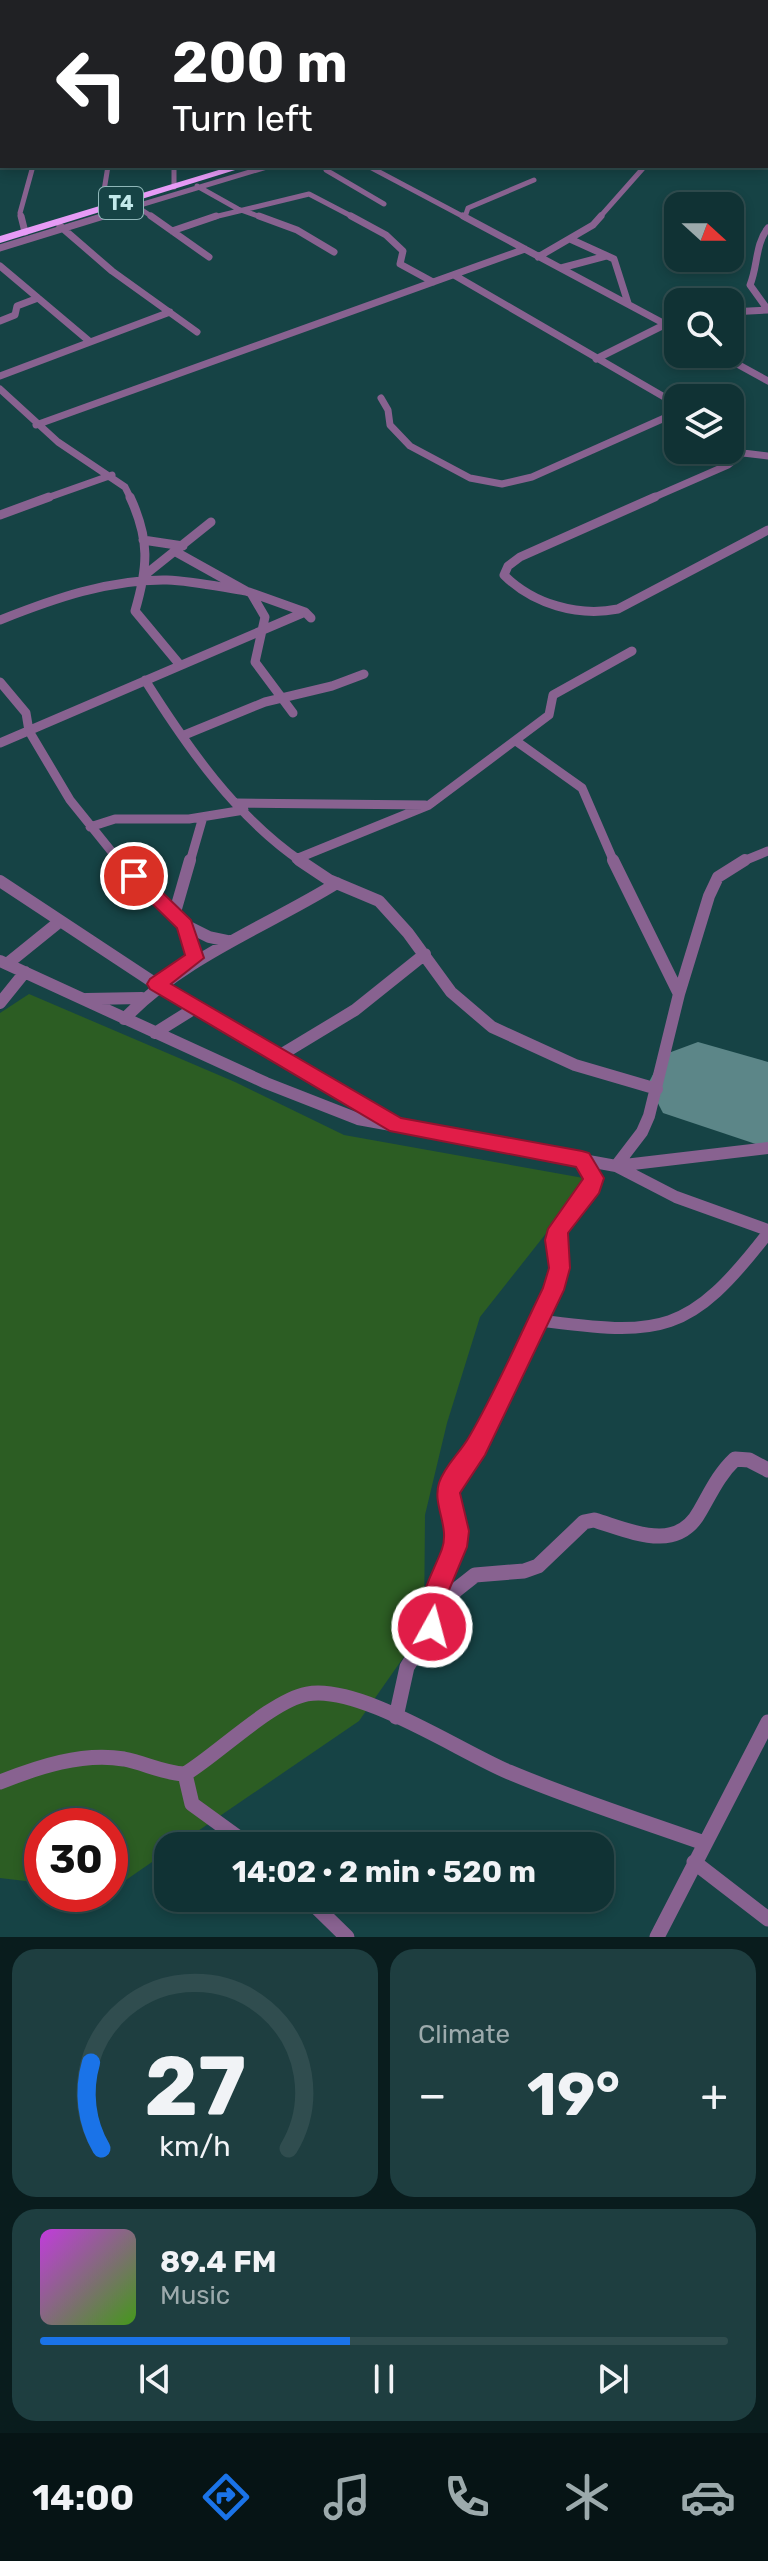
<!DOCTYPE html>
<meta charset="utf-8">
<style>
body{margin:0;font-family:Rubik,sans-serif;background:#1e3e40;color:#f1f3f6;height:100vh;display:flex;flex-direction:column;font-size:30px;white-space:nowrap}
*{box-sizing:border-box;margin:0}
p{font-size:26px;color:#9caaac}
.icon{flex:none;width:44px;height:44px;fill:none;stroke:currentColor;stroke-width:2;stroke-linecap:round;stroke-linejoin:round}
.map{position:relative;height:1937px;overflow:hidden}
.side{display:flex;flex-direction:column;gap:12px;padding:12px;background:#091c1d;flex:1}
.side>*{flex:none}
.guide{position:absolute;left:0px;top:0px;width:768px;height:168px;box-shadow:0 4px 12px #0003,0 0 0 2px #304d4f;background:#202124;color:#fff;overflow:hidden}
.needle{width:52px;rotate:111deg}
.tools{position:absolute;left:664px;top:192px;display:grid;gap:16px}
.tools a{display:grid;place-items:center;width:80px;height:80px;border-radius:16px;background:#103234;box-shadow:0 4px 12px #0003,0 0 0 2px #304d4f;font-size:40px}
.speed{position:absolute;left:24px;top:1808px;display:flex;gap:16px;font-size:40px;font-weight:700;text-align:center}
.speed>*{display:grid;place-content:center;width:104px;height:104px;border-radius:50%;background:#103234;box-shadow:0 4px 12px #0003,0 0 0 2px #304d4f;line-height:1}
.speed .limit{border:12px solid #d22;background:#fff;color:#111}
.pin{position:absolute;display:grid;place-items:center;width:68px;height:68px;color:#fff;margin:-34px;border:4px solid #fff;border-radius:50%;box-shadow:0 2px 8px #0007}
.me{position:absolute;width:88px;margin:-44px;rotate:7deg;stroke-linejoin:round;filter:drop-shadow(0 0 6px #0008)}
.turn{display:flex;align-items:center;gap:28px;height:168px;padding:0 40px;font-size:36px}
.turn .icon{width:104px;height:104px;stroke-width:2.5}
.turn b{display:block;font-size:56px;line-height:68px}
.big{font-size:60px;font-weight:700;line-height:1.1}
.side .tile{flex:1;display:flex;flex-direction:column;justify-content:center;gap:12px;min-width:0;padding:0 28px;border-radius:24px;background:#1e3e40}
.side .dial{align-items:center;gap:0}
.dial svg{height:208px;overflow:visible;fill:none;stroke:#304d4f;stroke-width:7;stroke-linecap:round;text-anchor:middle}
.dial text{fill:#f1f3f6;stroke:none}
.song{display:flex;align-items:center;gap:24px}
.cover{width:96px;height:96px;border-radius:12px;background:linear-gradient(135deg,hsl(290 70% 55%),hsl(100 70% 35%))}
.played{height:8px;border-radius:4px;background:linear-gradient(90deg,#1a73e8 45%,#304d4f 45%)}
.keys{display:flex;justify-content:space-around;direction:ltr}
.heat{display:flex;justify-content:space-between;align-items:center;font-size:44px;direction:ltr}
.side .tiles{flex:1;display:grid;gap:12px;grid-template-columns:1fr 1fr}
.tile:last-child{grid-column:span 2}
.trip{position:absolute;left:154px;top:1832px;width:460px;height:80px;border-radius:24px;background:#103234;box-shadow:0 4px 12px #0003,0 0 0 2px #304d4f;font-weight:700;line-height:80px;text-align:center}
.menu{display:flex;height:128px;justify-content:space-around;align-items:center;background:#061415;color:#9caaac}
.menu .icon{width:56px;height:56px}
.menu .current{color:#1a73e8}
.menu b{font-size:36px;color:#f1f3f6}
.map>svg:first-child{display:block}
.built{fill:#1a4f52}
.green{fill:#2c5d23}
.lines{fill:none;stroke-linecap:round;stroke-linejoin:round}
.runway{fill:#5c8688;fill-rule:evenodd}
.street-far4{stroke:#886290;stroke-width:5}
.street-far3{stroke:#886290;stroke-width:7}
.street-far2{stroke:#886290;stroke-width:9}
.street-far1{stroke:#886290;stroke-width:12}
.street{stroke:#886290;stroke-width:15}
.secondary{fill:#b275bf;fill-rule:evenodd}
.highway{fill:#e69bf6;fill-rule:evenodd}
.route{fill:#e11d48;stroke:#92132f;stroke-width:2}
.labels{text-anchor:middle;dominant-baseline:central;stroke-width:6;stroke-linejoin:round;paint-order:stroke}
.shield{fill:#164345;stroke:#8fb7b9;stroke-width:2}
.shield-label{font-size:20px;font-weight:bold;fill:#c3e9eb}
</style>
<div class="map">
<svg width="768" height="1937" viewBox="0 0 768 1937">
<rect width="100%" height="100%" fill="#164345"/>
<!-- built -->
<path class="built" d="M677,1059l91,27v26l-101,-30z"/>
<!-- green -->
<path class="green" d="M29,994l206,88 109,53 245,44 -109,138 -33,106 -22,92 -1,113 -65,93 -183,125h-8v5l-58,40v-65h-68v57l-42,-5v-865z"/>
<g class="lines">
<!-- runway -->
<path class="runway" d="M698,1042l70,20v86l-105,-35 -15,-29 15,-29z"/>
<!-- street-far4 -->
<path class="street-far4" d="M125,2l10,-2
M264,2l67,-2
M174,166v21
M333,166l-7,4 58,34
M368,166l98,52
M197,186l41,23 26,9
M136,206l18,12
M101,209l7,-43
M465,217l3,-9 66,-28
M21,218l-1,-5 13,-47
M97,218l173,-52
M210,218l99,-24 46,24
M599,218l46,-52"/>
<!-- street-far3 -->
<path class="street-far3" d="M21,216l4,16
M151,216l58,41
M259,216l38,14 37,22
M351,216l35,19 17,16 -3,13 33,18
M463,216l215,115
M60,226l52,45 85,61
M768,228c-13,16 -10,38 -18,57l18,25
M172,231l44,-15
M570,239l44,20 14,44
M0,248l104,-32
M538,257l55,-32 8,-9
M0,266l89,75
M561,268l45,-12
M454,275l224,130
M730,312l38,-2
M0,321l15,-6 2,-9 21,-8
M719,354l49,27
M596,359l70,-35
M0,376l170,-64
M0,389l58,53 67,45 6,12
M381,398l7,12 2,15 20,21 60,32 32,6 30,-7 146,-65
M36,425l489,-176
M743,453l25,3
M44,499l68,-24
M650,499l78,-34 15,-12 -3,-8 -10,-9"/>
<!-- street-far2 -->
<path class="street-far2" d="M130,497c20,43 18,70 5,114l45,54
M655,497l-135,60 -12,9 -4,9c29,29 74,42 114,34l150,-79
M0,515l49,-18
M143,540l40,6
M176,552l70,39 59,21 6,6
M146,574l65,-52
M251,593l14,24 -10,45 38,51
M0,620c53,-21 109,-41 167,-40 26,1 53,7 79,11
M145,680c43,68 90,136 157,182
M0,682l26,31 3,18 41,69 50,62
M182,736l83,-34 67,-16 32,-12
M516,741l66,47 32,74
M0,743l305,-131
M237,803l188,2
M90,827l25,-8h74l55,-9
M296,859l133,-54 120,-90 4,-20 79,-44
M190,862l13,-45
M741,862l27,-11"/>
<!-- street-far1 -->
<path class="street-far1" d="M119,860l66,64 10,34
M299,860l30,20 50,21 29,32 43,59 41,35 83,38 82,24
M613,860l66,134
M745,860l-27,17 -9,19 -30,98 -30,122 -7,16 -26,34 60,31 92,33
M0,881l156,103 235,138
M175,912l15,-52
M185,925l24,12 19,4
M0,961l266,122 92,36 258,47 152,-18
M7,964l52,-42
M86,999l56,-1
M0,1003l25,-31
M124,1019c61,-63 140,-91 213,-136
M155,1033l40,-25
M279,1056l76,-46 70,-56
M537,1320c125,17 152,15 231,-87
M532,1332l26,-53 -1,-46 8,-14 27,-33 2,-8 -12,-18"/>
<!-- street -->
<path class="street" d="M435,1614l21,-24 19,-15 49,-4 14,-5 46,-44 10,-2c37,11 83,34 106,-9 11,-19 19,-37 35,-52l14,1 19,10
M396,1717l11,-50 25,-40 4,-37 19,-43 2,-16 -9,-38 4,-14 24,-32 57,-117
M185,1774l7,30 58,42
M0,1782c38,-15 82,-30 124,-23 21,4 39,14 61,15 33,-20 86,-73 122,-80 52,-10 152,57 202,78 64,27 130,48 195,71
M694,1862l74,57
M307,1898l40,39
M657,1937l111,-215"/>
<!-- secondary -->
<path class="secondary" d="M766,13h2v4h-2z"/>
<!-- highway -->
<path class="highway" d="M232,166h16l-248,77v-7z"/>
</g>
<!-- route -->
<path class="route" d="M134,869l6,2 51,49 13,38 -33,26 230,134 181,33 7,2 15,25 -5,15 -31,40 2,35 -6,22 -79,165 -25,38 9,38 -2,16 -18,43 -8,46 -9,4 -9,-4c-12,-29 9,-60 19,-87 8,-23 -10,-44 -3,-66 6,-18 21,-30 30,-46 28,-48 50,-100 74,-149l6,-20 -4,-28 3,-11 35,-50 -7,-12 -186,-36 -240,-142 -3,-5 3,-5 35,-24 -8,-27 -49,-48 -2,-4z"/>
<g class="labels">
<!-- shield labels -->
<rect class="shield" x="99" y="187" width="44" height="32" rx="6"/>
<g class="shield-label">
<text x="121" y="203">T4</text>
</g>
</g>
</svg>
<div class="tools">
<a><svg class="needle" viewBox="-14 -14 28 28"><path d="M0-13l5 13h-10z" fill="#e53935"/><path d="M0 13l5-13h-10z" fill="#9caaac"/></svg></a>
<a><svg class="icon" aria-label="search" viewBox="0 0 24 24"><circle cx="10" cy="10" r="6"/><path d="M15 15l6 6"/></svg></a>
<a><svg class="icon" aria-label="layers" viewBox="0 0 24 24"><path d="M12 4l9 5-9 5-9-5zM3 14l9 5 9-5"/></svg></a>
</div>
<div class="speed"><div class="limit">30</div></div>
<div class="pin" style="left:134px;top:876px;background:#d93025"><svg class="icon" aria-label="arrive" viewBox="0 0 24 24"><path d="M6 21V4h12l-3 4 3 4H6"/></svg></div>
<svg class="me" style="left:432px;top:1627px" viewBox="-20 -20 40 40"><circle r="17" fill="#e11d48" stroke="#fff" stroke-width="3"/><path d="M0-11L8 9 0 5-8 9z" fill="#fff"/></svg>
<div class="trip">14:02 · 2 min · 520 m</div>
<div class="guide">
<div class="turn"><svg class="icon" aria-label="left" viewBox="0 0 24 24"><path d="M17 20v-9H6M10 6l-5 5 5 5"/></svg><div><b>200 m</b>Turn left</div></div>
</div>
</div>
<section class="side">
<div class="tiles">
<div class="tile dial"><svg viewBox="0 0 100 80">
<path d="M14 69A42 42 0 1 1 86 69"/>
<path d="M14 69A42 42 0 0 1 10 36" stroke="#1a73e8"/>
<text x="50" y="56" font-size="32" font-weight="700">27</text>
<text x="50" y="72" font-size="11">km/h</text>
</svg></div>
<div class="tile"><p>Climate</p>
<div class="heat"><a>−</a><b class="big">19°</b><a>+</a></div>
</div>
<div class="tile">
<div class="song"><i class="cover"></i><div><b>89.4 FM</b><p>Music</p></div></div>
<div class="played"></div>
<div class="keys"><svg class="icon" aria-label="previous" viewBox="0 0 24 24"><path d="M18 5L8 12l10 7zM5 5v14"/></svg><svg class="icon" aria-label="pause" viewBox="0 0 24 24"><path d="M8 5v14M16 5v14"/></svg><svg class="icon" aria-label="next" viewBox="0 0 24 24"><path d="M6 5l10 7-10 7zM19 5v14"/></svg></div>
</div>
</div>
</section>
<nav class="menu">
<b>14:00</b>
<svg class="icon current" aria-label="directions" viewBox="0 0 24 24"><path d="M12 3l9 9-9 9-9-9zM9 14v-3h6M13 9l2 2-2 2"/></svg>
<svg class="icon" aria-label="music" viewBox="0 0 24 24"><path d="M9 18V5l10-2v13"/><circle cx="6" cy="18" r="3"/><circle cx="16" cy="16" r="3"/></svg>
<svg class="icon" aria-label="phone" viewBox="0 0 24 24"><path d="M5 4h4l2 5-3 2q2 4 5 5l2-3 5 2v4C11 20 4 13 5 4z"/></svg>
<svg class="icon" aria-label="climate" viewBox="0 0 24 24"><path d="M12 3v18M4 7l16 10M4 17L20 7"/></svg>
<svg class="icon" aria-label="car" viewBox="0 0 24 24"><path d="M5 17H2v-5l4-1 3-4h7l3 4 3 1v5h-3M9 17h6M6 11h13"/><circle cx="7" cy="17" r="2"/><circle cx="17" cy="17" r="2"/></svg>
</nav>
